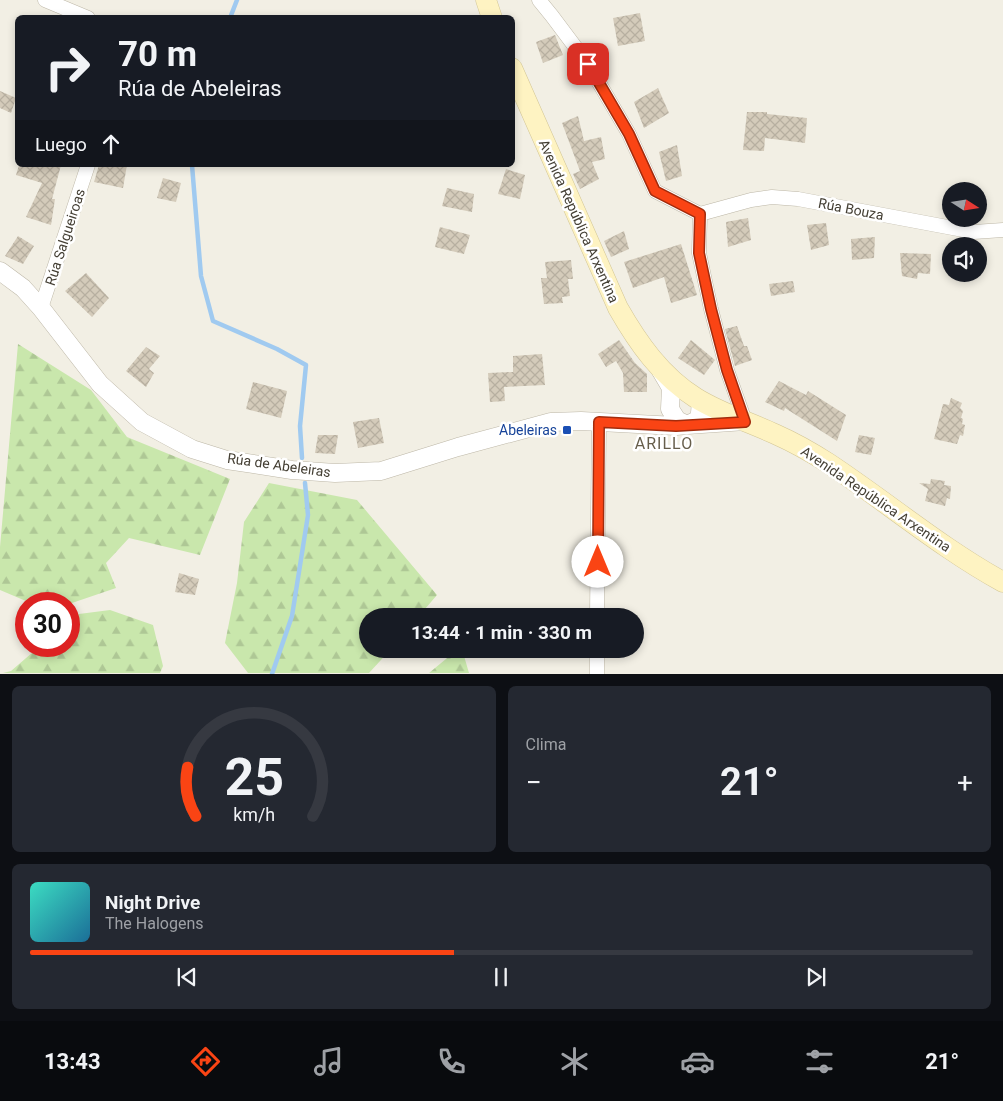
<!DOCTYPE html>
<html lang="es">
<meta charset="utf-8">
<style>
body{margin:0;font-family:Roboto,sans-serif;background:#242831;color:#f1f3f6;height:100vh;display:flex;flex-direction:column;font-size:19px;white-space:nowrap}
*{box-sizing:border-box;margin:0}
p{font-size:16px;color:#9ea1a6}
.icon{flex:none;width:28px;height:28px;fill:none;stroke:currentColor;stroke-width:2;stroke-linecap:round;stroke-linejoin:round}
.map{position:relative;height:674px;overflow:hidden}
.drawer{display:flex;flex-direction:column;gap:12px;padding:12px;background:#0d0f14;flex:1}
.drawer>*{flex:none}
.hud{position:absolute;left:15px;top:15px;width:500px;height:152px;border-radius:8px;box-shadow:0 2px 8px #0003;background:#171b24;color:#f1f3f6;overflow:hidden}
.needle{width:32px;rotate:102deg}
.tools{position:absolute;left:942px;top:182px;display:grid;gap:10px}
.tools a{display:grid;place-items:center;width:45px;height:45px;border-radius:50%;background:#171b24;box-shadow:0 2px 8px #0003;font-size:25px}
.speed{position:absolute;left:15px;top:592px;display:flex;gap:10px;font-size:25px;font-weight:700;text-align:center}
.speed>*{display:grid;place-content:center;width:65px;height:65px;border-radius:50%;background:#171b24;box-shadow:0 2px 8px #0003;line-height:1}
.speed .limit{border:8px solid #d22;background:#fff;color:#111}
.pin{position:absolute;display:grid;place-items:center;width:42px;height:42px;color:#fff;margin:-21px;border-radius:10px;box-shadow:0 2px 8px #0006}
.me{position:absolute;width:55px;margin:-28px;rotate:0deg;stroke-linejoin:round;filter:drop-shadow(0 0 4px #0008)}
.turn{display:flex;align-items:center;gap:18px;height:105px;padding:0 20px;font-size:22px}
.turn .icon{width:65px;height:65px;stroke-width:2.5}
.turn b{display:block;font-size:35px;line-height:42px}
.then{display:flex;align-items:center;height:48px;padding:0 20px;background:#0003;gap:10px;font-size:19px}
.big{font-size:38px;font-weight:700;line-height:1.1}
.drawer .widget{flex:1;display:flex;flex-direction:column;justify-content:center;gap:8px;min-width:0;padding:0 18px;border-radius:8px;background:#242831}
.drawer .dial{align-items:center;gap:0}
.dial svg{height:130px;overflow:visible;fill:none;stroke:#363941;stroke-width:7;stroke-linecap:round;text-anchor:middle}
.dial text{fill:#f1f3f6;stroke:none}
.song{display:flex;align-items:center;gap:15px}
.cover{width:60px;height:60px;border-radius:8px;background:linear-gradient(135deg,hsl(170 70% 55%),hsl(200 70% 35%))}
.played{height:5px;border-radius:2px;background:linear-gradient(90deg,#fa4414 45%,#363941 45%)}
.keys{display:flex;justify-content:space-around;direction:ltr}
.heat{display:flex;justify-content:space-between;align-items:center;font-size:28px;direction:ltr}
.drawer .tiles{flex:1;display:grid;gap:12px;grid-template-columns:1fr 1fr}
.widget:last-child{grid-column:span 2}
.trip{position:absolute;left:359px;top:608px;width:285px;height:50px;border-radius:25px;background:#171b24;box-shadow:0 2px 8px #0003;font-weight:700;line-height:50px;text-align:center}
.tab-bar{display:flex;height:80px;justify-content:space-around;align-items:center;background:#090b0e;color:#9ea1a6}
.tab-bar .icon{width:35px;height:35px}
.tab-bar .active{color:#fa4414}
.tab-bar b{font-size:22px;color:#f1f3f6}
.map>svg:first-child{display:block}
.forest{fill:url(#forest-firs)}
.lines{fill:none;stroke-linecap:round;stroke-linejoin:round}
.stream{stroke:#a0caf0;stroke-width:4.5}
.building{fill:url(#building-cross-hatch)}
.minor-casing{stroke:#bdb7a7;stroke-width:15}
.tertiary-casing{stroke:#bdb7a7;stroke-width:19}
.secondary-casing{stroke:#d2c594;stroke-width:21}
.minor{stroke:#fff;stroke-width:14}
.tertiary{stroke:#fff;stroke-width:18}
.secondary{stroke:#fef3c2;stroke-width:20}
.route-casing{stroke:#a22c0d;stroke-width:12}
.route{stroke:#fa4414;stroke-width:9}
.transit-dot{fill:#1a4fb4;stroke:#fff;stroke-width:2}
.labels{text-anchor:middle;dominant-baseline:central;stroke-width:5;stroke-linejoin:round;paint-order:stroke}
.street-label{font-size:14px;fill:#443f34;stroke:#fff}
.transit-label{font-size:14px;fill:#164399;stroke:#fff;text-anchor:end}
.quarter-label{font-size:16px;letter-spacing:1px;fill:#675e4b;stroke:#fff}
</style>
<div class="map">
<svg width="1003" height="674" viewBox="0 0 1003 674">
<defs>
<pattern id="forest-firs" width="22" height="20" patternUnits="userSpaceOnUse" patternTransform="scale(1.25)"><rect width="22" height="20" fill="#c9e7ac"/><path d="M5 1l3.5 6h-7zM16 11l3.5 6h-7z" fill="#aec795"/></pattern>
<pattern id="building-cross-hatch" width="8" height="8" patternUnits="userSpaceOnUse" patternTransform="scale(1.25)"><rect width="8" height="8" fill="#d4cbba"/><path d="M0 0l8 8M0 8l8-8" fill="none" stroke="#b7afa0"/></pattern>
</defs>
<rect width="100%" height="100%" fill="#f2efe4"/>
<!-- forest -->
<path class="forest" d="M18,344l73,46 36,47 103,42 -30,76 -71,-17 -23,25 10,25 -47,16h-36l-33,-14v-43z
M269,483l88,17 80,95 -18,21h-51v33h23l-22,24h-121l-23,-30 12,-60 7,-61z
M110,610l43,15 10,41 -3,7h-157l8,-2 29,-25h29v-23l10,-9z
M458,649h4l7,24h-40z"/>
<g class="lines">
<!-- stream -->
<path class="stream" d="M230,18l7,-18
M192,165l9,111 12,45 64,28 29,16 -6,61 2,32
M272,674l20,-58 16,-101 -3,-32"/>
</g>
<!-- building -->
<path class="building" d="M640,13l5,28 -27,5 -5,-28z
M555,35l8,20 -20,8 -7,-21z
M658,88l11,25 -25,15 -10,-26z
M0,91l16,7 -5,15 -11,-5z
M747,112h20v2l40,4 -2,25 -40,-5 -1,13 -21,-1z
M578,116l6,25 17,-4 4,22 -13,3 7,17 -19,10 -7,-15 7,-3 -18,-48z
M677,145l5,31 -16,5 -7,-29z
M19,165h42l-9,34h3l-4,26 -25,-8 16,-34 -26,-8z
M99,165h28l-4,23 -29,-6z
M506,169l19,6 -5,24 -22,-5z
M163,178l18,5 -5,19 -19,-4z
M447,188l27,6 -2,18 -30,-6z
M748,218l3,22 -23,7 -2,-25z
M826,223l3,22 -18,5 -4,-25z
M440,227l30,8 -6,19 -29,-7z
M624,231l5,18 -18,8 -7,-16z
M18,236l16,10 -11,18 -18,-8z
M875,237l-1,21 -22,2 -1,-21z
M681,244l16,51 -26,8 -7,-26 -31,11 -9,-26z
M900,253l31,1 -1,20 -12,-1 -1,6 -15,-3z
M571,260l2,19h-5l2,17 -8,1 1,6 -19,1 -3,-26h6l-2,-16z
M86,273l23,25 -17,19 -27,-26z
M793,281l2,11 -24,4 -2,-12z
M737,326l7,20h3l5,14 -17,6 -10,-37z
M619,340l16,23 12,11v18h-23l-1,-19 -7,-12 -10,6 -8,-13z
M691,340l24,20 -11,15 -26,-17z
M146,347l14,9 -11,13 5,4 -8,14 -20,-16z
M542,354l3,31 -41,2 1,14 -15,1 -2,-29 25,-1v-16z
M779,381l27,14 2,-4 38,24 -9,26 -52,-33 -1,3 -19,-9z
M253,382l34,9 -6,27 -35,-9z
M951,398l11,5 -2,5 3,3 -2,7 2,1 -1,5 3,1 -2,11 -3,-1 -3,9 -23,-5 9,-35 6,1z
M379,418l5,25 -26,5 -5,-26z
M318,435h20l-3,19 -20,-1z
M859,435l16,3 -4,17 -16,-3z
M931,479l14,2 -1,4 7,1 -1,13 -3,-1 -2,8 -20,-5 3,-12 -9,-6 11,1z
M179,573l20,6 -4,16 -20,-3z"/>
<g class="lines">
<defs>
<path id="minor" d="M45,0l43,18
M539,0l13,16 36,48 41,70 26,57 45,23 -1,39 12,56 16,61 18,51
M700,214l51,-14 21,-3 26,2 176,33 29,-2
M41,308l47,-143
M597,616l2,-194
M597,674v-25"/>
<path id="tertiary" d="M0,271l23,17 18,20 59,76 42,38 50,27 35,11 65,10 43,3 46,-2 77,-24 93,-25 30,-1 95,5 11,-1 11,-5 2,-7 1,-12
M661,371l10,17 -1,21 7,11 10,5 58,-4"/>
<path id="secondary" d="M486,0l6,18
M512,68l106,240c20,35 43,68 78,90 24,15 53,24 79,36 18,8 36,18 53,29 59,39 113,85 175,119"/>
</defs>
<!-- minor casing -->
<use href="#minor" class="minor-casing"/>
<!-- tertiary casing -->
<use href="#tertiary" class="tertiary-casing"/>
<!-- secondary casing -->
<use href="#secondary" class="secondary-casing"/>
<!-- minor -->
<use href="#minor" class="minor"/>
<!-- tertiary -->
<use href="#tertiary" class="tertiary"/>
<!-- secondary -->
<use href="#secondary" class="secondary"/>
</g>
<g class="lines">
<defs>
<path id="route" d="M588,64l41,70 26,57 45,23 -1,39 12,56 16,61 18,52 -69,4 -77,-4 -1,140"/>
</defs>
<!-- route casing -->
<use href="#route" class="route-casing"/>
<!-- route -->
<use href="#route" class="route"/>
</g>
<!-- markers -->
<rect class="transit-dot" x="562" y="425" width="10" height="10" rx="2.5"/>
<g class="labels">
<!-- street labels -->
<g class="street-label">
<text transform="translate(851 209) rotate(11)">Rúa Bouza</text>
<text transform="translate(579 221) rotate(66)">Avenida República Arxentina</text>
<text transform="translate(65 237) rotate(-72)">Rúa Salgueiroas</text>
<text transform="translate(279 465) rotate(8)">Rúa de Abeleiras</text>
<text transform="translate(876 499) rotate(34)">Avenida República Arxentina</text>
</g>
<!-- transit labels -->
<g class="transit-label">
<text x="557" y="430">Abeleiras</text>
</g>
<!-- quarter labels -->
<g class="quarter-label">
<text x="664" y="443">ARILLO</text>
</g>
</g>
</svg>
<div class="tools">
<a><svg class="needle" viewBox="-14 -14 28 28"><path d="M0-13l5 13h-10z" fill="#e53935"/><path d="M0 13l5-13h-10z" fill="#9ea1a6"/></svg></a>
<a><svg class="icon" aria-label="sound" viewBox="0 0 24 24"><path d="M4 9h4l5-4v14l-5-4H4zM17 9q2 3 0 6"/></svg></a>
</div>
<div class="speed"><div class="limit">30</div></div>
<div class="pin" style="left:588px;top:64px;background:#d93025"><svg class="icon" aria-label="arrive" viewBox="0 0 24 24"><path d="M6 21V4h12l-3 4 3 4H6"/></svg></div>
<svg class="me" style="left:598px;top:562px" viewBox="-20 -20 40 40"><circle r="19" fill="#fff"/><path d="M0-13L10 11 0 6-10 11z" fill="#fa4414"/></svg>
<div class="trip">13:44 · 1 min · 330 m</div>
<div class="hud">
<div class="turn"><svg class="icon" aria-label="right" viewBox="0 0 24 24"><path d="M7 20v-9h11M14 6l5 5-5 5"/></svg><div><b>70 m</b>Rúa de Abeleiras</div></div>
<div class="then">Luego<svg class="icon" aria-label="ahead" viewBox="0 0 24 24"><path d="M12 20V5M6 11l6-6 6 6"/></svg></div>
</div>
</div>
<section class="drawer">
<div class="tiles">
<div class="widget dial"><svg viewBox="0 0 100 80">
<path d="M14 69A42 42 0 1 1 86 69"/>
<path d="M14 69A42 42 0 0 1 9 39" stroke="#fa4414"/>
<text x="50" y="56" font-size="32" font-weight="700">25</text>
<text x="50" y="72" font-size="11">km/h</text>
</svg></div>
<div class="widget"><p>Clima</p>
<div class="heat"><a>−</a><b class="big">21°</b><a>+</a></div>
</div>
<div class="widget">
<div class="song"><i class="cover"></i><div><b>Night Drive</b><p>The Halogens</p></div></div>
<div class="played"></div>
<div class="keys"><svg class="icon" aria-label="previous" viewBox="0 0 24 24"><path d="M18 5L8 12l10 7zM5 5v14"/></svg><svg class="icon" aria-label="pause" viewBox="0 0 24 24"><path d="M8 5v14M16 5v14"/></svg><svg class="icon" aria-label="next" viewBox="0 0 24 24"><path d="M6 5l10 7-10 7zM19 5v14"/></svg></div>
</div>
</div>
</section>
<nav class="tab-bar">
<b>13:43</b>
<svg class="icon active" aria-label="directions" viewBox="0 0 24 24"><path d="M12 3l9 9-9 9-9-9zM9 14v-3h6M13 9l2 2-2 2"/></svg>
<svg class="icon" aria-label="music" viewBox="0 0 24 24"><path d="M9 18V5l10-2v13"/><circle cx="6" cy="18" r="3"/><circle cx="16" cy="16" r="3"/></svg>
<svg class="icon" aria-label="phone" viewBox="0 0 24 24"><path d="M5 4h4l2 5-3 2q2 4 5 5l2-3 5 2v4C11 20 4 13 5 4z"/></svg>
<svg class="icon" aria-label="climate" viewBox="0 0 24 24"><path d="M12 3v18M4 7l16 10M4 17L20 7"/></svg>
<svg class="icon" aria-label="car" viewBox="0 0 24 24"><path d="M5 17H2v-5l4-1 3-4h7l3 4 3 1v5h-3M9 17h6M6 11h13"/><circle cx="7" cy="17" r="2"/><circle cx="17" cy="17" r="2"/></svg>
<svg class="icon" aria-label="filters" viewBox="0 0 24 24"><path d="M4 7h16M4 17h16"/><circle cx="9" cy="7" r="2"/><circle cx="15" cy="17" r="2"/></svg>
<b>21°</b>
</nav>
